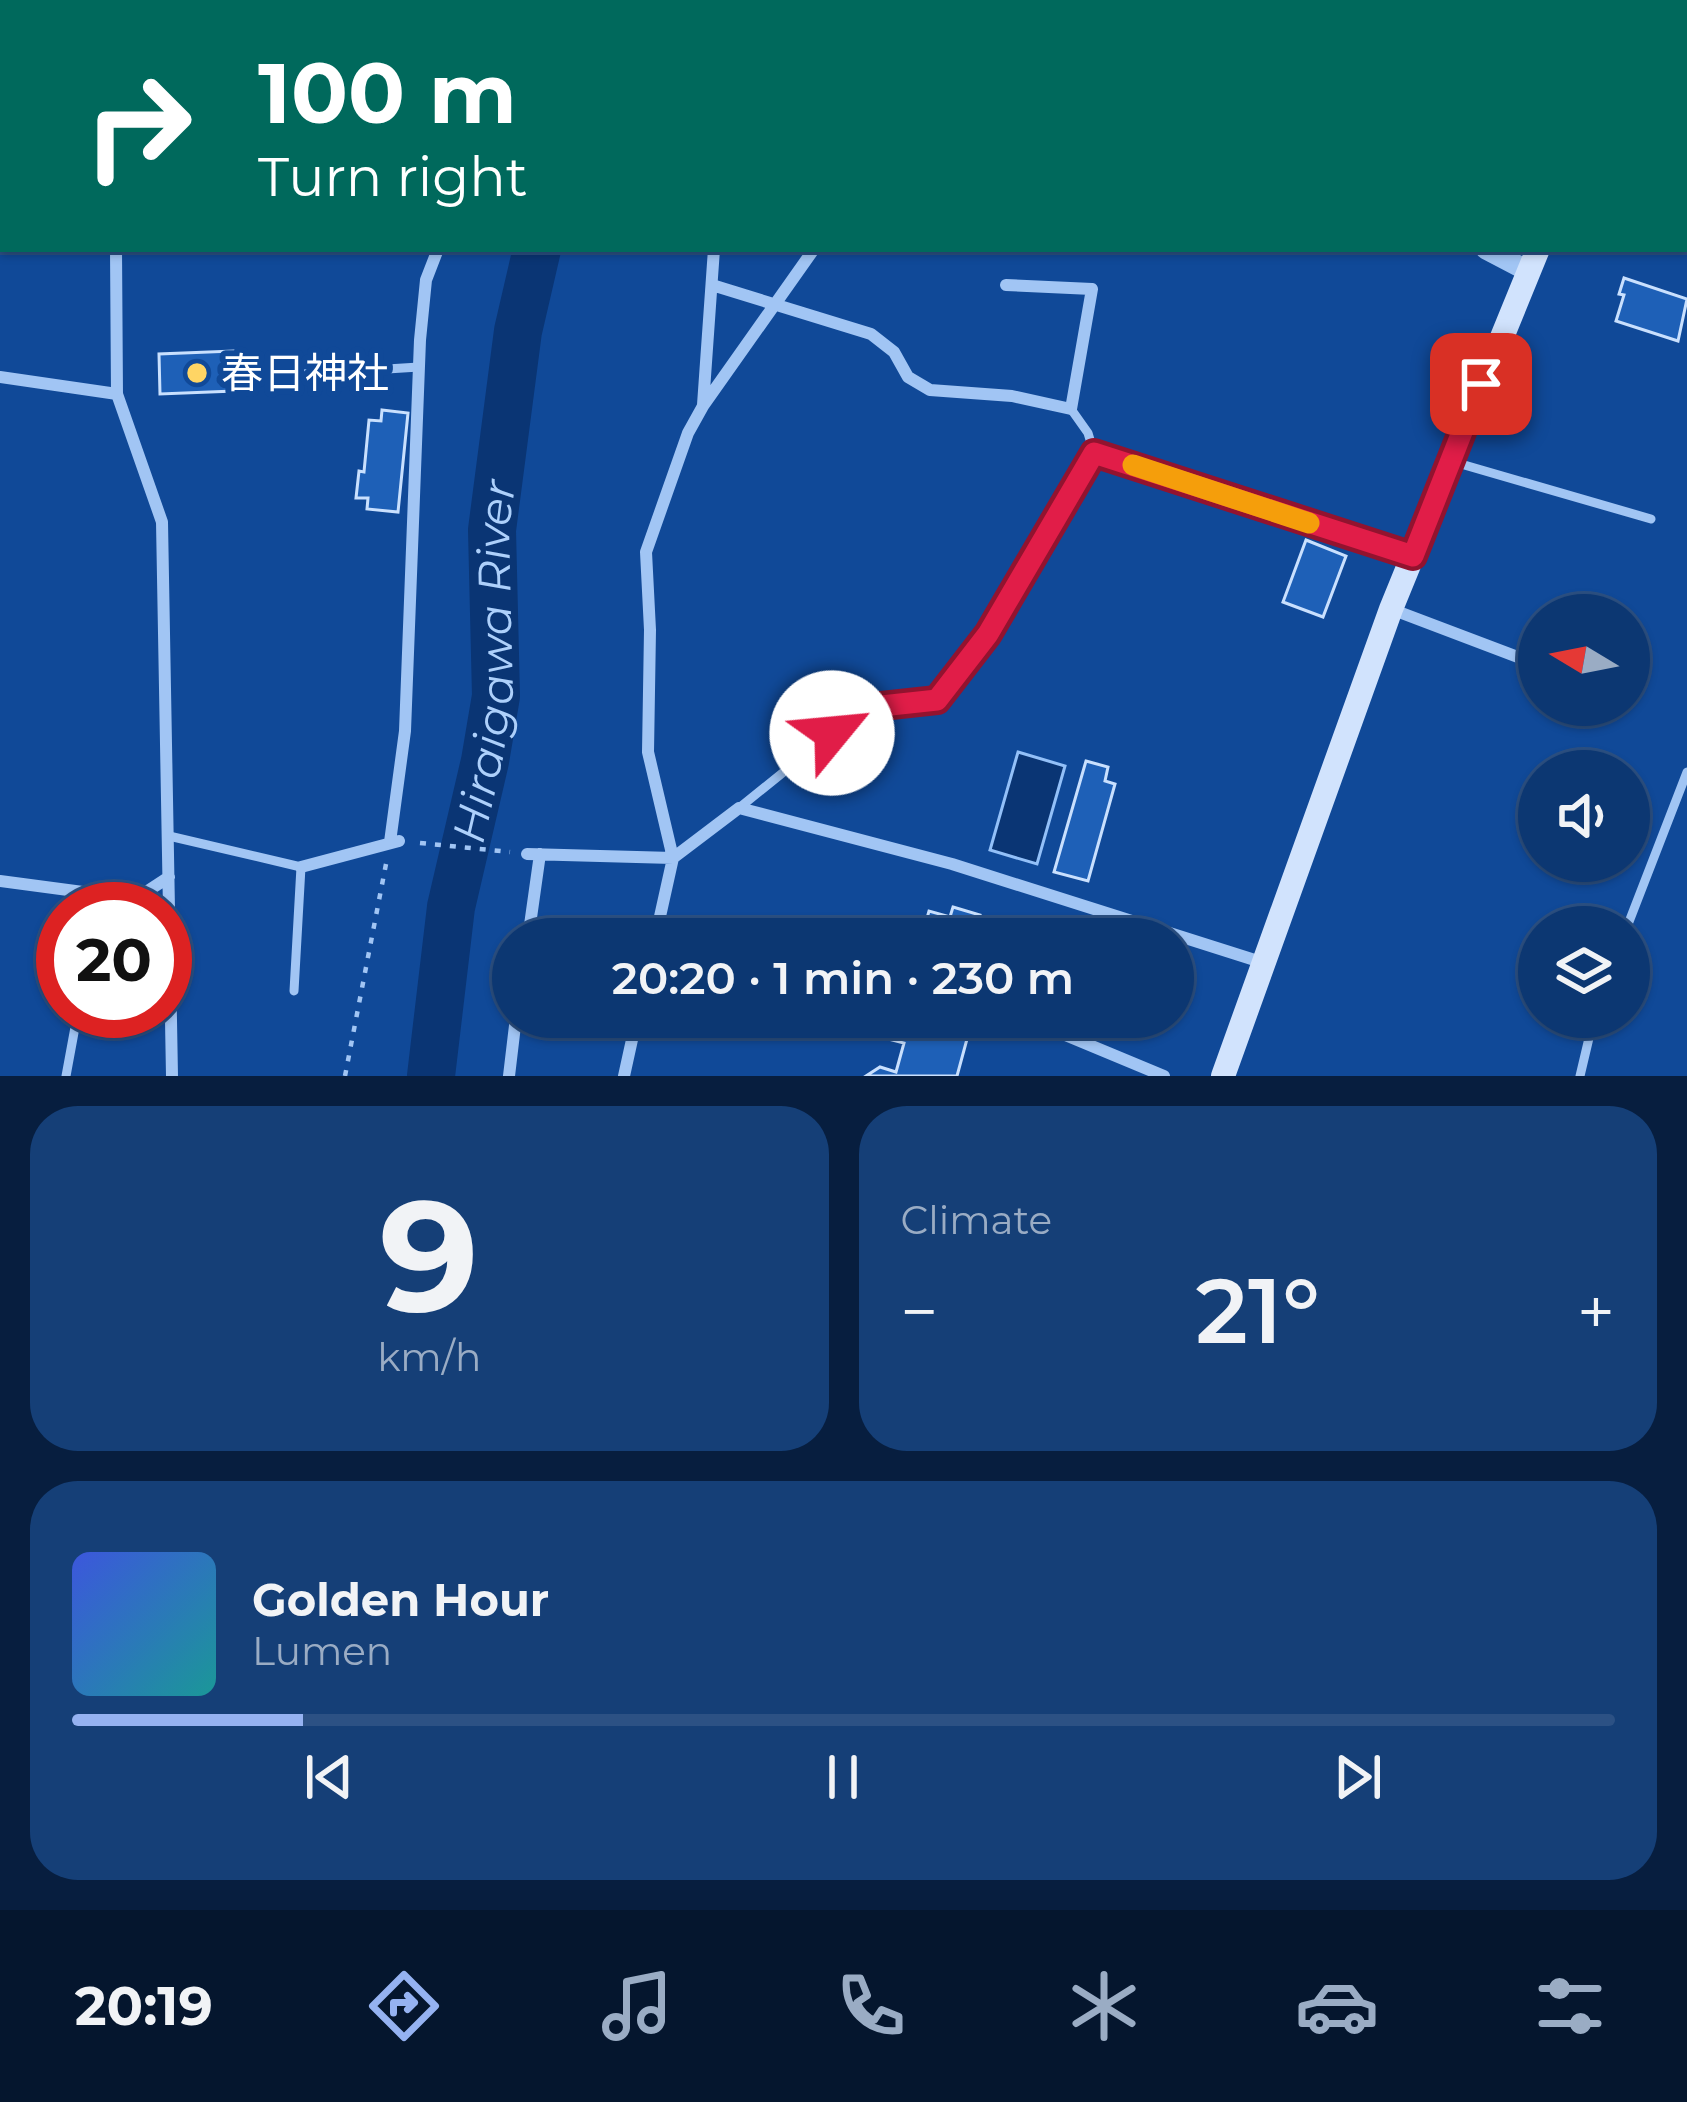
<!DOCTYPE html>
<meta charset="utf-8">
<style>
body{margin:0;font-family:Montserrat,"Noto Sans JP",sans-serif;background:#153f77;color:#f1f3f6;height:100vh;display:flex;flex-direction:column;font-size:45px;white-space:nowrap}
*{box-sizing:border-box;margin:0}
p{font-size:39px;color:#9aacc4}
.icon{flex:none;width:66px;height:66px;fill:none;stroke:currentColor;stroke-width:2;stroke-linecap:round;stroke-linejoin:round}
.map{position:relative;height:1076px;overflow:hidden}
.drawer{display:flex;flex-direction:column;gap:30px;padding:30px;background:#071e3f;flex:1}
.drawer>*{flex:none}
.hud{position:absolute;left:0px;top:0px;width:1689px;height:252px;box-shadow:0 3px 9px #0004,0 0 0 3px #2c5184;background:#00695c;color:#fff;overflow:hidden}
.needle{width:78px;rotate:280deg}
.buttons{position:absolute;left:1518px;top:594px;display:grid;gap:24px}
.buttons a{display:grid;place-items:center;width:132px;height:132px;border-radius:50%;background:#0c3772;box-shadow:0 3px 9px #0004,0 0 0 3px #2c5184;font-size:60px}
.speed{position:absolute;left:36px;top:882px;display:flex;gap:24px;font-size:60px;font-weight:700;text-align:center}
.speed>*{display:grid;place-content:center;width:156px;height:156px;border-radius:50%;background:#0c3772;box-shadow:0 3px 9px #0004,0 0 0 3px #2c5184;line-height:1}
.speed .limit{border:18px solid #d22;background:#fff;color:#111}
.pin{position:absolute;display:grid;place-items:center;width:102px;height:102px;color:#fff;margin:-51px;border-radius:24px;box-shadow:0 6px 18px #0006}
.me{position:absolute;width:132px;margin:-66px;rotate:62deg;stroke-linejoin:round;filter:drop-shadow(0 0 9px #0008)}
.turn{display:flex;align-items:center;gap:42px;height:252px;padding:0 60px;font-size:54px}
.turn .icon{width:156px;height:156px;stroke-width:2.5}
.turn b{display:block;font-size:84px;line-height:102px}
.big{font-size:90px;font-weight:600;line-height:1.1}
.drawer .tile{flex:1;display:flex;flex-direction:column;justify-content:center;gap:18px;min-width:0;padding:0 42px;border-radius:48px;background:#153f77}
.drawer .dial{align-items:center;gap:0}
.dial b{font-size:156px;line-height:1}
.song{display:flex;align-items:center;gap:36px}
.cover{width:144px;height:144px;border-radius:18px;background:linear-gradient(135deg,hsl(230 70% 55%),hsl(180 70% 35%))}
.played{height:12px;border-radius:6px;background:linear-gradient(90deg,#95b2f1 15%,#2c5184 15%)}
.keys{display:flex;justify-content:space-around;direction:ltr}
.heat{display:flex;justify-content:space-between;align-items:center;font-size:66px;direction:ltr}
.drawer .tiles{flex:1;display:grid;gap:30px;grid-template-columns:1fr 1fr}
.tile:last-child{grid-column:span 2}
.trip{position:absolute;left:492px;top:918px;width:702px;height:120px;border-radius:60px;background:#0c3772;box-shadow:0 3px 9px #0004,0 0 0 3px #2c5184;font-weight:600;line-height:120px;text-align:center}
.menu{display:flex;height:192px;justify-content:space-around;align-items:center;background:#05162e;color:#9aacc4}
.menu .icon{width:84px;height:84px}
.menu .on{color:#95b2f1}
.menu b{font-size:54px;color:#f1f3f6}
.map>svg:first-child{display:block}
.water{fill:#0a3574;stroke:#93c0f8;stroke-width:3}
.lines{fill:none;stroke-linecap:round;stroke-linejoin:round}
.river{stroke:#0a3574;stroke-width:48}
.building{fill:#1e60b7;stroke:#c9e0fe;stroke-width:3}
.path{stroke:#a1c5f4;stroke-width:4.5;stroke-dasharray:6 9;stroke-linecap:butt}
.service{stroke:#a1c5f4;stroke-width:9}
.minor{stroke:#a1c5f4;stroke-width:12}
.tertiary{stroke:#a1c5f4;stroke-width:21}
.secondary{stroke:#d1e3fd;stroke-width:24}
.route-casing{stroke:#92132f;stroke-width:30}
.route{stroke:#e11d48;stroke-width:21}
.slow{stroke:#f59e0b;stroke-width:21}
.poi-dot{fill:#ffd564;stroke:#104998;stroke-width:4.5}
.labels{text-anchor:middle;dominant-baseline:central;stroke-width:12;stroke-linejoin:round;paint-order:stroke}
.poi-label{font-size:42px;fill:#fff;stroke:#104998;text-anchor:start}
.water-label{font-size:45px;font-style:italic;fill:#add0fb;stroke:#104998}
</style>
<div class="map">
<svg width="1687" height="1076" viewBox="0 0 1687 1076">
<rect width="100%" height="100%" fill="#104998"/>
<!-- water -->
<path class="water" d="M1018,752l47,14 -28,98 -47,-14z"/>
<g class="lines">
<!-- river -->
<g class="river">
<path d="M571,3v-3"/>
<path id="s1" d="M431,1076l20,-169 34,-146 11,-65 -4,-166 26,-199 19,-82"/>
</g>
</g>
<!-- building -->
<path class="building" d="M1624,278l63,21 -9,42 -62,-20 8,-26 -5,-1z
M233,351l1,40 -74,3 -1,-40z
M382,410l26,3 -10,99 -31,-3 1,-11h-12l3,-27 5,1 5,-52 12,1z
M1306,540l40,16 -23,61 -40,-15z
M1086,761l22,6 -3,14 10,3 -27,97 -34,-9z
M953,907l27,8 -2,9 20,5 -3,10h-74l8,-28 21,6z
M894,1017h79l-16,59h-91l14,-9 16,5 8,-29 -16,-4z"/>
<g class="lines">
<!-- path -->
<path class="path" d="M243,373l126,-3
M420,843l90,9
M345,1076l41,-212"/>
<!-- service -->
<path class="service" d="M0,238l3,-1
M387,369l32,-2
M1094,453l319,103
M1454,462l197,57
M739,808l124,-100 74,-8 51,-66 106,-181 -6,-20 -17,-24
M169,836l132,31 -7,124
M1627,927l60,-155
M66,1076l12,-65
M1580,1076l14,-59"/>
<!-- minor -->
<path class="minor" d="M670,1l16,2
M137,3l1,-3
M477,3v-3
M1010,3l3,-3
M116,249l1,145 45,128 10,554
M712,285l159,49 23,18 14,25 22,13 82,6 59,13 21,-120 -86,-4
M0,377l117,17
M703,405l11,-156
M1391,609l148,56
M390,842l15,-111 15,-391 6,-60 12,-31
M527,854l146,4 66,-50 213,56 309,98
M301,867l98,-26
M0,881l128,17 12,-2 29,-19
M528,939l12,-85
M655,939l18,-81 -25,-106 2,-122 -4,-78 42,-119 15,-27 111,-157
M1022,1017l142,59
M509,1076l7,-59
M624,1076l13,-59"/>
<!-- tertiary -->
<path class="tertiary" d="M1029,0l11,3
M1686,226h1
M1486,249l42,22"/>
<!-- secondary -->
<path class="secondary" d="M1644,3l1,-3
M1223,1076l168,-467 147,-360"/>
</g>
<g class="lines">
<defs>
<path id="route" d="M832,733l31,-25 74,-8 51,-66 106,-181 319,103 68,-172"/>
</defs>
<!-- route casing -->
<use href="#route" class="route-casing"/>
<!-- route -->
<use href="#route" class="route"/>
<!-- slow -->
<path class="slow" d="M1133,465l176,58"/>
</g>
<!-- markers -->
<circle class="poi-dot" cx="197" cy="373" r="12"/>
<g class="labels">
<!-- poi labels -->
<g class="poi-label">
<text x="221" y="373">春日神社</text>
</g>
<!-- water labels -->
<g class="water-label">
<text stroke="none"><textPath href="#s1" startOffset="420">Hiraigawa River</textPath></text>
</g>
</g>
</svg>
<div class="buttons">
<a><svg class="needle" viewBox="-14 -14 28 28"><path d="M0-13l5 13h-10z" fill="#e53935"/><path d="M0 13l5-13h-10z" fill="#9aacc4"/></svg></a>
<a><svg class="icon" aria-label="sound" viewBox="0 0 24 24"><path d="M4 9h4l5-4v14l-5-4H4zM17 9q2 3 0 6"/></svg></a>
<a><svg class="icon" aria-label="layers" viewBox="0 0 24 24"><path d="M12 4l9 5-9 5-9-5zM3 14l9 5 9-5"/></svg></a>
</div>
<div class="speed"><div class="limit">20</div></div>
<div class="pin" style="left:1481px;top:384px;background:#d93025"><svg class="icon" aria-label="arrive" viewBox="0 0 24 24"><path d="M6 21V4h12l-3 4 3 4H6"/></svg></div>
<svg class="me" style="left:832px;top:733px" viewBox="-20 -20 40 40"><circle r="19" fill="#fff"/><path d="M0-13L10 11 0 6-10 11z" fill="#e11d48"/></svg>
<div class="trip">20:20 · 1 min · 230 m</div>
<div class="hud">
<div class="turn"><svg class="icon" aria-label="right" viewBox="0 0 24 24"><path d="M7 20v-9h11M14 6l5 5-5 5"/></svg><div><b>100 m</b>Turn right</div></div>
</div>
</div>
<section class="drawer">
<div class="tiles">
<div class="tile dial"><b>9</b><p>km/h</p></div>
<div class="tile"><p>Climate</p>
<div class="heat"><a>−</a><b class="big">21°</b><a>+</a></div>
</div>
<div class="tile">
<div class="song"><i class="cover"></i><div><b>Golden Hour</b><p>Lumen</p></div></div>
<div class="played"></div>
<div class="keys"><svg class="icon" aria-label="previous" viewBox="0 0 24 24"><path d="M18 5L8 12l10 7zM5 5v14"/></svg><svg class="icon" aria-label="pause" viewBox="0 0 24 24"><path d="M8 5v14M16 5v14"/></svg><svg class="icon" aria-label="next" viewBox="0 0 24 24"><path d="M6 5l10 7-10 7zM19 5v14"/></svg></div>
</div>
</div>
</section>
<nav class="menu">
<b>20:19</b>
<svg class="icon on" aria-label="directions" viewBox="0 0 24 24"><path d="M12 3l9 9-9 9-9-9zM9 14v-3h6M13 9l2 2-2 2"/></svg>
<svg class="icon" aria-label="music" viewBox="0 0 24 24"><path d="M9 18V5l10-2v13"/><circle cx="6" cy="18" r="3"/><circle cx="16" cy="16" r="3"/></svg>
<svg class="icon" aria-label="phone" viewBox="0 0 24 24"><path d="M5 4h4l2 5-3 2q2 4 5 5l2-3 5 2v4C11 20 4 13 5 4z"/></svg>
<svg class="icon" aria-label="climate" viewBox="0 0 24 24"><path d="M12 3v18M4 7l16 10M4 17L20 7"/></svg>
<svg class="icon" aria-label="car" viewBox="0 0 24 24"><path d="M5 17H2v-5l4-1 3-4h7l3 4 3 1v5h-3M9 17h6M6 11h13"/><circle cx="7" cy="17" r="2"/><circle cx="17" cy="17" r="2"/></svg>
<svg class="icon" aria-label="filters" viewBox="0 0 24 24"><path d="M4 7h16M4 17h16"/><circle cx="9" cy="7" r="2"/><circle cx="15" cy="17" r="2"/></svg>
</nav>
